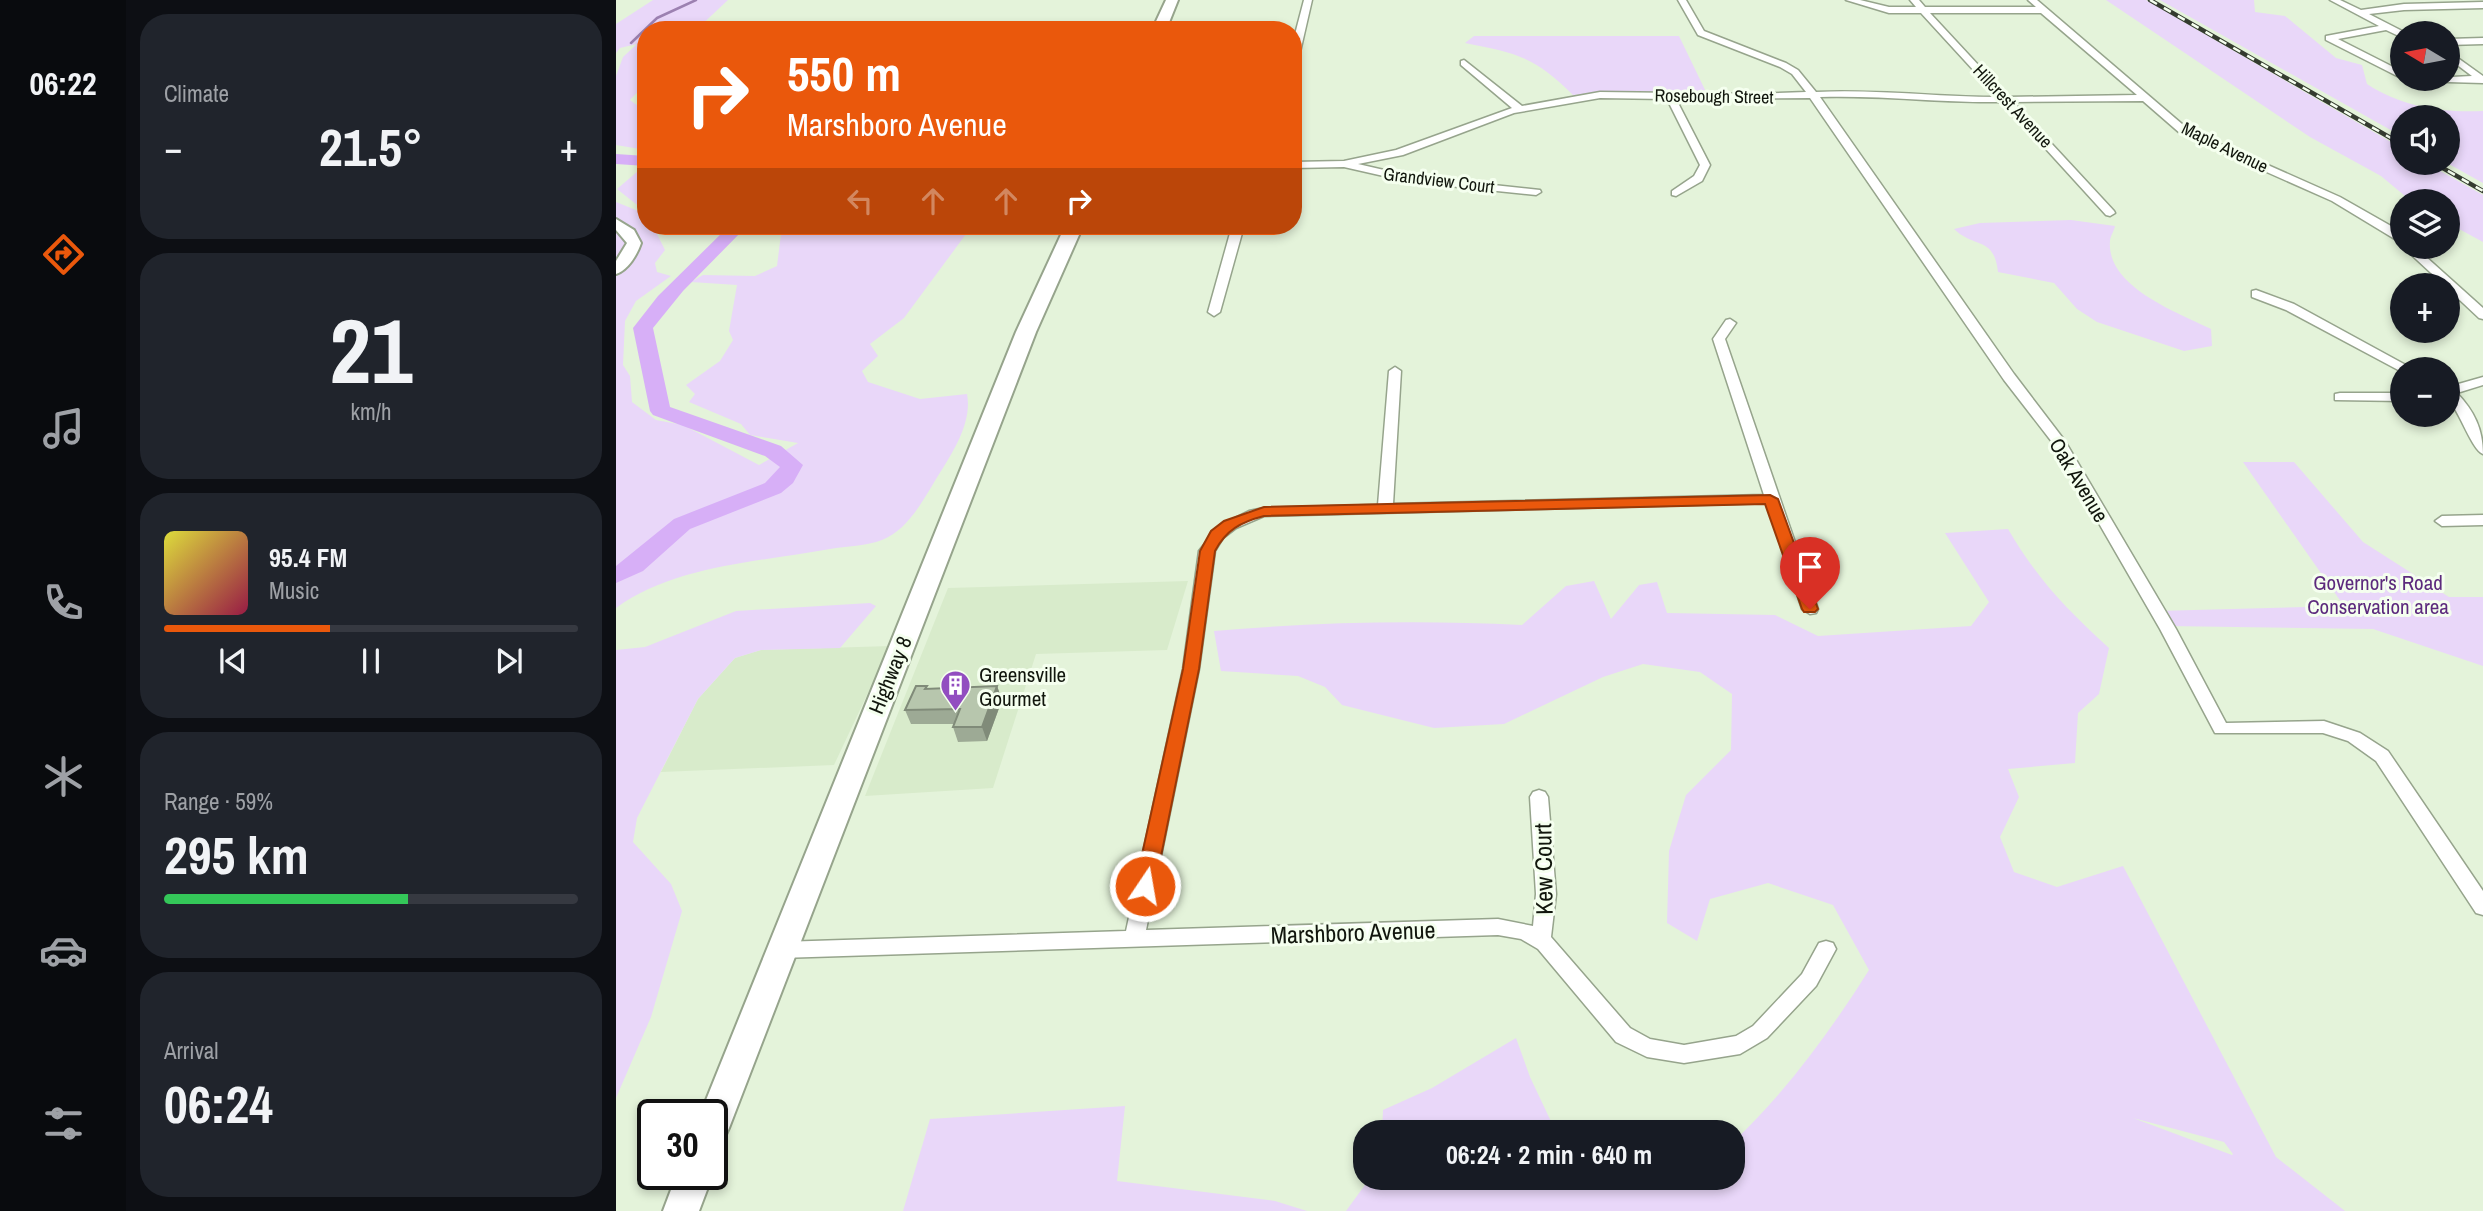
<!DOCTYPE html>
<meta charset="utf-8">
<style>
body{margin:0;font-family:"Archivo Narrow",sans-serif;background:#20242c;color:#f1f3f6;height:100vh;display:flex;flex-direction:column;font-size:26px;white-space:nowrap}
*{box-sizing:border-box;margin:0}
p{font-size:23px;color:#9ea1a6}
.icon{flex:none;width:38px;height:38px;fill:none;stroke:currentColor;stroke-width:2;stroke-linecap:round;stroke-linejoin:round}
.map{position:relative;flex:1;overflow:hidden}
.sheet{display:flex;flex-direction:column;gap:14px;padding:14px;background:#0d0f14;width:490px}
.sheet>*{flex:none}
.guide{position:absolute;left:21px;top:21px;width:665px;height:214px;border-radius:28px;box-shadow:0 4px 10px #0003;background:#ea580c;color:#fff;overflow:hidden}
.needle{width:46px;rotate:280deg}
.tools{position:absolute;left:1774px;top:21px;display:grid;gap:14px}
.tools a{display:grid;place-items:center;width:70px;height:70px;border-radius:50%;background:#171b24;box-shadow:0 4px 10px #0003;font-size:35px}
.speed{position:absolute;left:21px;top:1099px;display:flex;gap:14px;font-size:35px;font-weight:700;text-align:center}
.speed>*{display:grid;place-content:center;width:91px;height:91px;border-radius:50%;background:#171b24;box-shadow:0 4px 10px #0003;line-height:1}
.speed .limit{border:4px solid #111;border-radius:10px;background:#fff;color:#111}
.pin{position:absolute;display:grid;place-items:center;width:60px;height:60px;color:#fff;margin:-72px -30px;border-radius:50% 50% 50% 0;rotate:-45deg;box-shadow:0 0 7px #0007}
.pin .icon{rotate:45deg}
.me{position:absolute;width:77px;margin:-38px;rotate:12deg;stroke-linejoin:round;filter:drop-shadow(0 0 5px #0008)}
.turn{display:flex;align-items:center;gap:24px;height:147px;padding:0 35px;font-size:32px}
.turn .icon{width:91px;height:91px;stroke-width:2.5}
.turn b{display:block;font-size:49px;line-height:60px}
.lanes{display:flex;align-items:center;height:66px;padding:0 35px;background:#0003;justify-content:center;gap:35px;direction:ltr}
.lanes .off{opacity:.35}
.big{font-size:52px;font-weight:700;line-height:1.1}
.sheet .card{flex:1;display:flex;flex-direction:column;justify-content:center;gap:10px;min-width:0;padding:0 24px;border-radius:28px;background:#20242c}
.sheet .dial{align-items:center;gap:0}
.dial b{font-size:91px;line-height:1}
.song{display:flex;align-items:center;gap:21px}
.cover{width:84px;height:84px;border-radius:10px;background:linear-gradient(135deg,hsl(60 70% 55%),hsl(340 70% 35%))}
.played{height:7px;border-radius:4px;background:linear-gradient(90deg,#ea580c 40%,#363941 40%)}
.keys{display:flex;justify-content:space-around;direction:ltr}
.heat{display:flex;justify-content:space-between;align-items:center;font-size:38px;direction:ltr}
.charge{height:10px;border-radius:5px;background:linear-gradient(90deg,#34c759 59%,#363941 0)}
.trip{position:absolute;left:737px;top:1120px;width:392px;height:70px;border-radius:28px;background:#171b24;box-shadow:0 4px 10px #0003;font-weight:700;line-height:70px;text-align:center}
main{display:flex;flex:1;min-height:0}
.tabs{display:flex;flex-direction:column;width:126px;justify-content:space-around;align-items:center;background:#090b0e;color:#9ea1a6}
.tabs .icon{width:49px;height:49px}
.tabs .on{color:#ea580c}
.tabs b{font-size:32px;color:#f1f3f6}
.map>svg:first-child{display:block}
.built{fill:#d8ebcb}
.green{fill:#e9d7f9;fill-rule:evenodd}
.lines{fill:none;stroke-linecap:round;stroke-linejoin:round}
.stream{stroke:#9c81b1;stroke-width:2.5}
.river{fill:#d7aff7;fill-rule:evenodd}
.minor-casing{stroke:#96a48c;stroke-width:3}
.tertiary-casing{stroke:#96a48c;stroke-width:4}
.primary-casing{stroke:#96a48c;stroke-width:4}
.minor{fill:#fff;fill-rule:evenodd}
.tertiary{fill:#fff;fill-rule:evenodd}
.primary{fill:#fff;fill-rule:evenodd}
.rail-casing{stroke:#343b2f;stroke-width:4.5}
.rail{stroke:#f5ffef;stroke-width:2.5;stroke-dasharray:8;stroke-linecap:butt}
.wall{fill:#9daa95}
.shaded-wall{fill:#808b79}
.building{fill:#b7c6ad;stroke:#808b79;stroke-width:2}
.route{fill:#ea580c;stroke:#983908;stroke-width:2}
.labels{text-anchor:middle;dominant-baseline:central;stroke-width:6;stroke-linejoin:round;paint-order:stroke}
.far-street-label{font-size:18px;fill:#11160d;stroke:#f5ffef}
.street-label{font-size:21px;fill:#11160d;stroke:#f5ffef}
.park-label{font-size:21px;fill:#5c2a7d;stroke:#f5ffef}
.poi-label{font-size:21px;fill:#11160d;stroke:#f5ffef;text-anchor:start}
.near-street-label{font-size:24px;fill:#11160d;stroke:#f5ffef}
</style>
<main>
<nav class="tabs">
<b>06:22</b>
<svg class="icon on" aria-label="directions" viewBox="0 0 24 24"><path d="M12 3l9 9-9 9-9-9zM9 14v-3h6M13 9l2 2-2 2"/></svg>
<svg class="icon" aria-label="music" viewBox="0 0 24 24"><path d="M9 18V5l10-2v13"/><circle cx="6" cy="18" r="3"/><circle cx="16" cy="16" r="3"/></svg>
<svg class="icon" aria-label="phone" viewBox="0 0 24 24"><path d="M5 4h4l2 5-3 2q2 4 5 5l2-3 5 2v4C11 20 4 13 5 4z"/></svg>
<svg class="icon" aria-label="climate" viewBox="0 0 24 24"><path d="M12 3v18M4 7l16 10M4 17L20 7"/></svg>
<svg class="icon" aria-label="car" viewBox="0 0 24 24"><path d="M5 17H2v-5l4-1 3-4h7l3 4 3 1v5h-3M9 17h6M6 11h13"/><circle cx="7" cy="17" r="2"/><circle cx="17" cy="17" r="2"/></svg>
<svg class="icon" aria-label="filters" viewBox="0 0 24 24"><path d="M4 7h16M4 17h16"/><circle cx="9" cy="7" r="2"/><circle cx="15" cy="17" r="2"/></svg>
</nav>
<section class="sheet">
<div class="card"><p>Climate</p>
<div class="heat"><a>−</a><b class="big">21.5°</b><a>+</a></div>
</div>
<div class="card dial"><b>21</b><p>km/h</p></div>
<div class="card">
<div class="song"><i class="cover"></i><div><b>95.4 FM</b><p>Music</p></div></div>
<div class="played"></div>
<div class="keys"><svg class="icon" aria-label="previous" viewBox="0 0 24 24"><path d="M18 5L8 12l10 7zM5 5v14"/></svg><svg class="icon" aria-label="pause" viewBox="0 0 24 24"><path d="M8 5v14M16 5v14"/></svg><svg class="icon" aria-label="next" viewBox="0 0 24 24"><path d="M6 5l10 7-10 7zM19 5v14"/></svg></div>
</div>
<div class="card"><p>Range · 59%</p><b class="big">295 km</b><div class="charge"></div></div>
<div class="card"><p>Arrival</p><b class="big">06:24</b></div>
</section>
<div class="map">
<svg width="1867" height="1211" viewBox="0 0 1867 1211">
<rect width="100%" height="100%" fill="#e4f3da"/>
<!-- built -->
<path class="built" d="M572,581l-21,69 -131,4 -43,134 -128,8 83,-208z
M274,646l-56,119 -173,7 37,-73 37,-41 26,-8z"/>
<!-- green -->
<path class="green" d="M37,0h75l-32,30h-50v53l-16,17 16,12v38l-30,-5v-69l7,-19 14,-13 -17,4 -4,5v-29z
M1490,0h40l257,149v14h23l57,32v47l-35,-19v-22h-37l-30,-25 -71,-39z
M1544,0h94l1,12 30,4 51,42 26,7 5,19c35,23 75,29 116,27v72l-36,-20 1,-46h-45v20z
M858,36h205l28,58 -105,-2 -29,3c-38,-38 -56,-42 -108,-52z
M22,171l8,1v40l-29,-23z
M0,202l30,12v12h7l12,24 -10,13 2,9 14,4 -35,25 -11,20 -2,44 7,11 2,26 24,18 27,5 76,40 39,-22 -48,-8 -9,-11 -52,-22 6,-8 -9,-9 34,-24 13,-21 -4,-9 8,-46 -46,-3 12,-7 52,1 22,-10 5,-40h183l4,4 -65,88 -34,26 8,12 -16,15 6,11 52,17 47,-5c5,26 -11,53 -24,74 -16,24 -32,61 -61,72 -15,6 -36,6 -52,9 -70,13 -155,16 -214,59z
M1455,220l44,6c-1,5 -5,11 -5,15 -4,46 69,72 101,88l1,17 -28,5 -87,-29 -20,-13 -23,-26 -56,-11c-4,-36 -23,-23 -44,-43l26,-6z
M1627,462h51l69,80 86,55h34v69l-110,-37 -207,-3 -10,-15 188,-5z
M1392,529c30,51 58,80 101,119l-10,46 -21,19 -3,50 -67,6 11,28 -19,40 14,35 43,15 66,-21 153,291 69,54h-999l24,-33h362l1,-36c53,-50 97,-110 136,-172l-36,-65 -65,-22 -58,16 -13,42 -30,-18 2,-72 17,-56 45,-45 1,-56 -32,-22 -57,-8 -40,13 -99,47 -70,4 -92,-23 -17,-18 -27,-11 -77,-5 -7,-40c103,-9 205,-11 308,-6l44,-39 28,-5 17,38 28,-34 18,-3 10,31 108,2 43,21 153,-10 18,-24 -44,-69zM1517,1118l91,24 9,12 -1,1z
M254,603l6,3 -36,42 -79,2 -26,8 -37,41 -61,119 -4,24 38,42 11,27 -31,106 -35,81v-448l29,-3 91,-36z
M900,1038l14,39 26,55h-174l1,-22 49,-22z
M509,1106l-8,75 158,20 32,10h-404l27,-92z"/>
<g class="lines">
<!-- stream -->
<path class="stream" d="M15,43l26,-25 39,-18"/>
<!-- river -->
<path class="river" d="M0,154l30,2v10l-30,-2z
M113,226h18l-64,65 -30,37 17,79 111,39 22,19 -10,18 -12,10 -91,36 -47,42 -27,12v-17l58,-47 91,-36 15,-16 -15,-11 -112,-41 -3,-4 -17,-83 25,-32z"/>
<defs>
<path id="minor" d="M688,0h8l-14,61 -5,3v-22z
M1062,0h8l18,31 82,32 12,7 18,22c60,-3 121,5 182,5l-77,-84h-32l-43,-13h14l29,7h27l-6,-7h9l6,7h111l-8,-7h9l152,130 151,67 51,29 12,9v9l-71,-43 -151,-67 -38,-33 -130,1 101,109 1,2 -5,3 -4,-1 -103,-113c-61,1 -122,-7 -183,-5l194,277 51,67 111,188 50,94 98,-2 36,12 28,18 95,140v24l-7,-2 -100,-152 -28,-20 -25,-8h-108l-55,-104 -108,-187 -48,-62 -194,-282 -134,1 34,66 -8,16 -26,15 -4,-1v-4l22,-15 6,-11 -33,-66 -67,-1 -86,15 -111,42 -45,9 52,12 130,14 1,2 -5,3 -126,-13 -66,-15 -51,1v-6l51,-1 52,-11 116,-42 -51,-43v-4l3,-1 58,46 78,-14 152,2 54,-2 -14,-18 -12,-7 -82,-32zM1314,13h111l96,82 -129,2z
M1714,0h10l21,10 43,-6 79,-2v6l-79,2 -35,4 37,19h-3v5l-17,-8 -48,9 65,33v7l-77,-39v-4l53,-10z
M1867,38v6l-35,1v-6z
M1832,51l35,25v7l-71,-2 -1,-2 61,-3 -24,-18z
M616,226h12l-24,86 -6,4 -6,-4z
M1787,247h12l68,61v11l-4,-1 -31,-29v-4h-4z
M1640,290l38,14 119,65h-10l-1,3 -116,-62 -34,-13v-6z
M1114,319l6,4 -11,16 93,270 -2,4 -6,1 -8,-5 -35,-106 -503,13 -28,12 -13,10 -8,13 -16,118 -53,261 352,-11 35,7 3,-32 -6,-97 3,-5 6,-2 6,2 3,5 8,97 -5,43 79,91 20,11 34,6 52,-9 17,-10 49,-52 17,-31 7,-2 7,2 3,6 -20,37 -49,52 -27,16 -56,9 -37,-6 -31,-15 -78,-93 -17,-10 -23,-4 -718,23 -7,-2 -3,-6 3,-6 7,-2 346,-11 57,-262 16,-118 20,-25 30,-15 15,-3 114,-3 11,-134 6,-4 6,4 -8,133 371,-9 -51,-156 13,-19z
M1867,377v8l-26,8c17,18 26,36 26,61 -11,-4 -23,-42 -35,-55v-12z
M1724,393h63v8l-68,-1v-6z
M1867,515v10l-41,1 -7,-5 7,-5z"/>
<path id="tertiary" d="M0,219l18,11 7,13c-4,12 -13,27 -25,31v-13l11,-18 -11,-13z"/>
<path id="primary" d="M550,0h12l-12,30h-14z
M449,226h18l-47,106 -307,796 -5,11 -12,5v-29h-12l316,-783z
M96,1173l1,1 -14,37h-36l14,-37z"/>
</defs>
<!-- minor casing -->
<use href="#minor" class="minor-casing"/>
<!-- tertiary casing -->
<use href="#tertiary" class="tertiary-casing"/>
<!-- primary casing -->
<use href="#primary" class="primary-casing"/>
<!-- minor -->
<use href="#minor" class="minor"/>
<!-- tertiary -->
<use href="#tertiary" class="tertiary"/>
<!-- primary -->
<use href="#primary" class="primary"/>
<defs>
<path id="rail" d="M1534,0l253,145
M1818,163l49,28"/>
</defs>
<!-- rail casing -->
<use href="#rail" class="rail-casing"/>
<!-- rail -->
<use href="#rail" class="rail"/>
</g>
<!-- wall -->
<path class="wall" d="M381,686l5,14 -15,41 -29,1 -5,-15 1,-3h-43l-6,-14 23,-21z"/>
<!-- shaded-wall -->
<path class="shaded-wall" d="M381,686l5,14 -15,41 -5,-14z"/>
<!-- building -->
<path class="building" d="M300,686h11l-2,3 72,-3 -15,41h-29l7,-18 -55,1z"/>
<!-- route -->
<path class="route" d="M1154,495l8,4 40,110 -3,3h-11l-2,-3 -37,-105 -501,12c-23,6 -38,14 -49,35l-16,118 -44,217 -3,6h-14l-3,-6 48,-217 17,-118 11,-20 13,-10 40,-14z"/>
<!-- icons -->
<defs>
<symbol id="building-pin" viewBox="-11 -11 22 30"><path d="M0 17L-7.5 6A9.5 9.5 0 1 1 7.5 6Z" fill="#924dc0" stroke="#f5ffef"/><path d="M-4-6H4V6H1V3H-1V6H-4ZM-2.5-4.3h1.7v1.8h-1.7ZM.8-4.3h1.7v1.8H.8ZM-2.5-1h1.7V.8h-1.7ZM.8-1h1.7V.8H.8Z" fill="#fff"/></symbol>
</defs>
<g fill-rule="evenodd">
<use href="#building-pin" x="322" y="668" width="35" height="47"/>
</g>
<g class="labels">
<!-- far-street labels -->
<g class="far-street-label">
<text transform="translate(1098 96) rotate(1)">Rosebough Street</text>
<text transform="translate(1397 106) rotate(47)">Hillcrest Avenue</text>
<text transform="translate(1609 147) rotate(26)">Maple Avenue</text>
<text transform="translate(823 180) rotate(7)">Grandview Court</text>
</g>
<!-- street labels -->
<g class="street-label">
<text transform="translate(1463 480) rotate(59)">Oak Avenue</text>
<text transform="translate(274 675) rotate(-68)">Highway 8</text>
</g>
<!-- park labels -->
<g class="park-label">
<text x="1762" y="582">Governor's Road<tspan x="1762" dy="24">Conservation area</tspan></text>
</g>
<!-- poi labels -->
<g class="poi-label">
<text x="363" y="674">Greensville<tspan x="363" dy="24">Gourmet</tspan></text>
</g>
<!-- near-street labels -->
<g class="near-street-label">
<text transform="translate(927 869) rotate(-91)">Kew Court</text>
<text transform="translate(737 932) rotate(-2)">Marshboro Avenue</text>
</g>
</g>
</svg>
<div class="tools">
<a><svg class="needle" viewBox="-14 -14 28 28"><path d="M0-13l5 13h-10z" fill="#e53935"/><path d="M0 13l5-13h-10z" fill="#9ea1a6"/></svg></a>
<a><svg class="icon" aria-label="sound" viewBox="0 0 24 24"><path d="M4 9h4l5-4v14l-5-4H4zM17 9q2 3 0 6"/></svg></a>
<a><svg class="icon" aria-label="layers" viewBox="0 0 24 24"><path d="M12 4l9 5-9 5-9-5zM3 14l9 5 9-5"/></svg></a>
<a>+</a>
<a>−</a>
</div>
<div class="speed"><div class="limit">30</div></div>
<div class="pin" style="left:1194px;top:609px;background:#d93025"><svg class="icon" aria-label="arrive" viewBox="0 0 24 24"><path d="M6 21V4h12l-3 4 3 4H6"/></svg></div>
<svg class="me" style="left:529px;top:886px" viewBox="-20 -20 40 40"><circle r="17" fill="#ea580c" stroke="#fff" stroke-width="3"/><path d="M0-11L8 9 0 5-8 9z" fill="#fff"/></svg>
<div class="trip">06:24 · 2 min · 640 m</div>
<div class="guide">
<div class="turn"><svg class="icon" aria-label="right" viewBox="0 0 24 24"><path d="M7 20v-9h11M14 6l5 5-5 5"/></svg><div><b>550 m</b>Marshboro Avenue</div></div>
<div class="lanes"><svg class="icon off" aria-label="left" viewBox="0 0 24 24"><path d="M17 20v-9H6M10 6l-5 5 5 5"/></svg><svg class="icon off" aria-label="ahead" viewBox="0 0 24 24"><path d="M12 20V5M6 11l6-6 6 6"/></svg><svg class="icon off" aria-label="ahead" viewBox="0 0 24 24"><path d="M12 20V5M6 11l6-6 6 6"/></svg><svg class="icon" aria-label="right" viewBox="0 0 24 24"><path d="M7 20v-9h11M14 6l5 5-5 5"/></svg></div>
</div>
</div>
</main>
